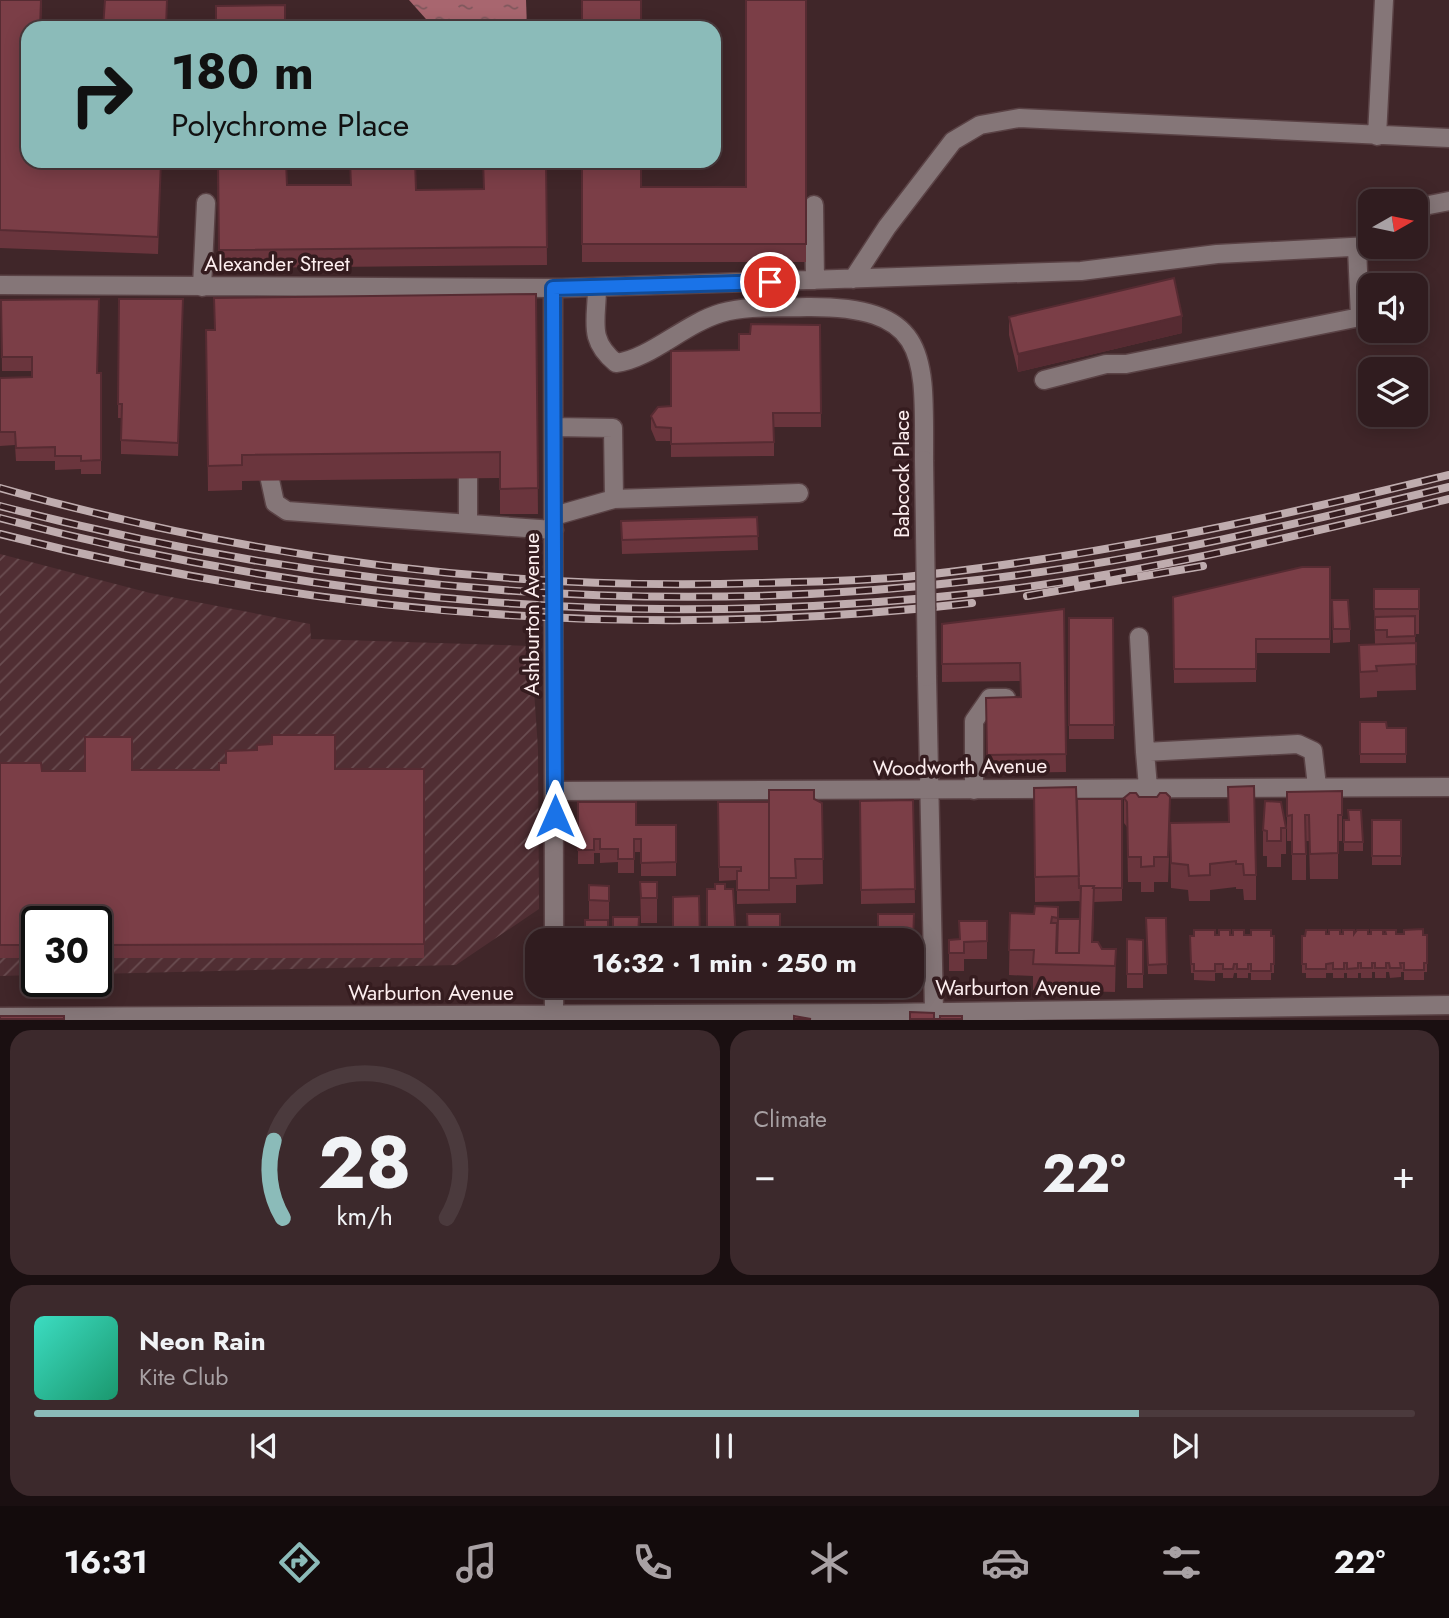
<!DOCTYPE html>
<meta charset="utf-8">
<style>
body{margin:0;font-family:Jost,sans-serif;background:#3c292c;color:#f1f3f6;height:100vh;display:flex;flex-direction:column;font-size:26px;white-space:nowrap}
*{box-sizing:border-box;margin:0}
p{font-size:23px;color:#a8a1a4}
.icon{flex:none;width:38px;height:38px;fill:none;stroke:currentColor;stroke-width:2;stroke-linecap:round;stroke-linejoin:round}
.map{position:relative;height:1020px;overflow:hidden}
.sheet{display:flex;flex-direction:column;gap:10px;padding:10px;background:#1a0f11;flex:1}
.sheet>*{flex:none}
.guide{position:absolute;left:21px;top:21px;width:700px;height:147px;border-radius:21px;box-shadow:0 4px 18px #0003,0 0 0 2px #4b3a3d;background:#8bbbb9;color:#111;overflow:hidden}
.needle{width:46px;rotate:81deg}
.tools{position:absolute;left:1358px;top:189px;display:grid;gap:14px}
.tools a{display:grid;place-items:center;width:70px;height:70px;border-radius:14px;background:#301c1f;box-shadow:0 4px 18px #0003,0 0 0 2px #4b3a3d;font-size:35px}
.speed{position:absolute;left:21px;top:906px;display:flex;gap:14px;font-size:35px;font-weight:700;text-align:center}
.speed>*{display:grid;place-content:center;width:91px;height:91px;border-radius:50%;background:#301c1f;box-shadow:0 4px 18px #0003,0 0 0 2px #4b3a3d;line-height:1}
.speed .limit{border:4px solid #111;border-radius:10px;background:#fff;color:#111}
.pin{position:absolute;display:grid;place-items:center;width:60px;height:60px;color:#fff;margin:-30px;border:4px solid #fff;border-radius:50%;box-shadow:0 2px 7px #0007}
.me{position:absolute;width:77px;margin:-38px;rotate:0deg;stroke-linejoin:round;filter:drop-shadow(0 0 5px #0008)}
.turn{display:flex;align-items:center;gap:24px;height:147px;padding:0 35px;font-size:32px}
.turn .icon{width:91px;height:91px;stroke-width:2.5}
.turn b{display:block;font-size:49px;line-height:60px}
.big{font-size:52px;font-weight:700;line-height:1.1}
.sheet .card{flex:1;display:flex;flex-direction:column;justify-content:center;gap:10px;min-width:0;padding:0 24px;border-radius:21px;background:#3c292c}
.sheet .dial{align-items:center;gap:0}
.dial svg{height:182px;overflow:visible;fill:none;stroke:#4b3a3d;stroke-width:7;stroke-linecap:round;text-anchor:middle}
.dial text{fill:#f1f3f6;stroke:none}
.song{display:flex;align-items:center;gap:21px}
.cover{width:84px;height:84px;border-radius:10px;background:linear-gradient(135deg,hsl(170 70% 55%),hsl(160 70% 35%))}
.played{height:7px;border-radius:4px;background:linear-gradient(90deg,#8bbbb9 80%,#4b3a3d 80%)}
.keys{display:flex;justify-content:space-around;direction:ltr}
.heat{display:flex;justify-content:space-between;align-items:center;font-size:38px;direction:ltr}
.sheet .tiles{flex:1;display:grid;gap:10px;grid-template-columns:1fr 1fr}
.card:last-child{grid-column:span 2}
.trip{position:absolute;left:525px;top:928px;width:399px;height:70px;border-radius:21px;background:#301c1f;box-shadow:0 4px 18px #0003,0 0 0 2px #4b3a3d;font-weight:700;line-height:70px;text-align:center}
.tab-bar{display:flex;height:112px;justify-content:space-around;align-items:center;background:#130b0c;color:#a8a1a4}
.tab-bar .icon{width:49px;height:49px}
.tab-bar .on{color:#8bbbb9}
.tab-bar b{font-size:32px;color:#f1f3f6}
.map>svg:first-child{display:block}
.industrial{fill:url(#industrial-furrows)}
.water{fill:url(#water-ripples)}
.lines{fill:none;stroke-linecap:round;stroke-linejoin:round}
.minor-casing{stroke:#5a4245;stroke-width:21}
.minor{stroke:#857678;stroke-width:18}
.rail-casing{stroke:#bfacae;stroke-width:8}
.rail{stroke:#351c1f;stroke-width:5;stroke-dasharray:16;stroke-linecap:butt}
.minor-bridge-casing{stroke:#5a4245;stroke-width:21;stroke-linecap:butt}
.minor-bridge{stroke:#857678;stroke-width:18}
.wall{fill:#6a353d}
.shaded-wall{fill:#562b32}
.building{fill:#7b3e47;stroke:#562b32;stroke-width:2}
.route-casing{stroke:#114b97;stroke-width:18}
.route{stroke:#1a73e8;stroke-width:12}
.labels{text-anchor:middle;dominant-baseline:central;stroke-width:7;stroke-linejoin:round;paint-order:stroke}
.street-label{font-size:21px;fill:#fdeeef;stroke:#351c1f}
</style>
<div class="map">
<svg width="1449" height="1020" viewBox="0 0 1449 1020">
<defs>
<pattern id="industrial-furrows" width="10" height="10" patternUnits="userSpaceOnUse" patternTransform="scale(1.75)"><rect width="10" height="10" fill="#502e33"/><path d="M-1 1l2-2M0 10L10 0M9 11l2-2" fill="none" stroke="#6a4d51"/></pattern>
<pattern id="water-ripples" width="26" height="14" patternUnits="userSpaceOnUse" patternTransform="scale(1.75)"><rect width="26" height="14" fill="#a8666f"/><path d="M2 4q2-2 4 0t4 0M15 11q2-2 4 0t4 0" fill="none" stroke="#7f585d"/></pattern>
</defs>
<rect width="100%" height="100%" fill="#402629"/>
<!-- industrial -->
<path class="industrial" d="M0,554l150,39 160,31 1,15 220,7 7,103 1,160 -83,56 -360,9v-52h-59v53l-37,1z"/>
<!-- water -->
<path class="water" d="M409,0h117l1,28h-93z"/>
<g class="lines">
<defs>
<path id="minor" d="M1377,136l7,-136
M814,205l1,75
M1416,220l8,-14 25,-5
M853,279l34,-52 66,-86 27,-16 39,-7 430,20
M0,285l562,3 519,-17 136,-17 153,-8
M202,287l4,-84
M597,287c0,34 -10,52 19,76 34,-4 68,-39 105,-50 27,-8 58,-5 86,-6 124,-1 117,49 117,153
M553,288l1,652
M1044,380l62,-16h20l234,-47 -3,-69
M554,427l59,1 1,71 185,-6
M468,478v46
M270,480l5,23 12,8 267,19
M554,516l60,-17
M1139,637l6,115
M927,677l7,334
M1148,787l-3,-35 153,-8 15,7 4,35
M974,790v-69l16,-23h16
M555,791l894,-4
M0,1017l880,-4 569,-8
M554,1020v-35"/>
</defs>
<!-- minor casing -->
<use href="#minor" class="minor-casing"/>
<!-- minor -->
<use href="#minor" class="minor"/>
<defs>
<path id="rail" d="M0,488c248,70 501,103 758,95 49,-1 99,-2 147,-6 184,-19 365,-58 544,-102
M0,506c323,84 655,113 987,73 155,-18 310,-55 462,-92
M0,518c331,87 646,112 987,74 156,-18 309,-56 462,-93
M0,534c321,82 642,107 972,69
M1027,596l176,-30"/>
</defs>
<!-- rail casing -->
<use href="#rail" class="rail-casing"/>
<!-- rail -->
<use href="#rail" class="rail"/>
<defs>
<path id="minor-bridge" d="M924,460l3,217"/>
</defs>
<!-- minor-bridge casing -->
<use href="#minor-bridge" class="minor-bridge-casing"/>
<!-- minor-bridge -->
<use href="#minor-bridge" class="minor-bridge"/>
</g>
<!-- wall -->
<path class="wall" d="M0,0h42l-1,28h-13v133h7v2l63,3v-5h63l-3,93 -158,-6z
M806,0v262h-224v-101l59,26h105z
M217,161l70,24 129,5 67,-1 63,-28 1,104 -328,3z
M536,294l2,220h-38v-36l-258,3v9l-34,1 -2,-161z
M119,299l64,13 -5,144 -57,-2v-36h-3z
M1,300l97,73h3v101h-20v-5l-26,1v-9h-39l-1,-16 -15,1v-68l32,-1v-6h-30z
M1009,317l173,16 -164,39 -9,-37z
M820,325l1,102h-47v29l-103,1v-16h-15l-5,-12v-13l20,-10 68,-56 11,-16z
M757,517l1,33 -136,4 -1,-33z
M1330,567v86h-74v29l-82,1 -1,-86z
M1374,589h45v45h-4l1,56 -39,1v6l-17,1 -1,-53 16,-1z
M1332,600l18,29v13l-17,1z
M1064,609l2,163 -79,1 -1,-75 35,-1 -1,-16 -78,1v-58z
M1069,618h44l1,121h-45z
M1360,722l27,6h19v35h-46z
M0,763l42,8 382,-2v189h-328v-36h-59v36h-37z
M1034,788l43,11h45v102l-28,1 -1,40 9,7h14l-1,43 -82,-2v-14l-24,-1 1,-62 24,1 24,-7v12h22v-17l-1,-1 -44,1z
M1342,791v50h-4v38h-28l-1,-38h-3v39h-14v-39h-5v-49z
M1139,797l31,26 58,-1 28,53v25h-12l-1,-11h-7v-2l-26,3v11h-21l-1,-11 -17,-2 -1,-59 -2,53h-14v10h-13v-10h-13l-1,-55 -3,-4v-25z
M814,799l8,4 1,81 -27,1v18l-59,1v-24l-18,1 -1,-79h51z
M913,800l2,103 -54,1 -1,-103z
M578,802l58,23h40v51h-35v-24h-7v21h-16v-11l-18,1v-10h-6v11h-16z
M1344,820h4l15,22v9h-19z
M1372,820h29v45h-29z
M1286,828v26h-5v13h-14v-11h-4v-26z
M640,882h17v41h-16z
M589,885l20,1v40l-20,-6z
M1146,918h20l1,56h-19z
M987,921v38h-23v12h-15v-31l10,-1z
M1326,934l101,1v37h-3v8h-20v-8h-3v5l-11,1 -1,-6h-3v6h-11v-6h-3v6h-11v-5h-3v5h-11v-5h-3v5h-11v-5h-7v5h-20v-5h-4v-37z
M1215,935l59,1v37h-3v7h-20v-7h-3v5h-11v-5h-3l-1,5h-10v-5h-8v8l-21,-1v-7h-3l-1,-28z
M1127,939l16,1v48h-16z
M912,940l1,31 2,1v21h-63v-8h60z
M673,985h64v8h-64z"/>
<!-- shaded-wall -->
<path class="shaded-wall" d="M1182,316v17l-164,39v-18z"/>
<!-- building -->
<path class="building" d="M0,0h41l-1,28h-12v133h7v2l63,3v-5h63l-3,76 -158,-7z
M105,0h62l-1,28h-63z
M582,0h59v28h-59z
M746,0h60v244h-224v-83h59v26h105z
M285,5v23h-69v-22z
M218,161h68l1,24h64l-1,-24h65l1,29 68,-1 -1,-28h63l1,86 -328,3z
M1174,278l8,38 -164,38 -9,-37z
M536,294l2,194 -38,1v-37l-258,3v10l-34,1 -2,-136h9l-1,-32z
M99,299l-2,74h4v87l-20,1v-5h-26v-9l-39,1 -1,-16h-15v-54l32,-1v-20h-30l-1,-57z
M119,299h64l-5,144 -57,-3 1,-36h-4z
M751,324l69,1 1,88h-48l1,29 -103,2v-16l-15,-1 -5,-11 7,-9 13,-1v-55l68,-1v-16h11z
M757,517l1,19 -136,4 -1,-19z
M1302,567h28v72h-74v30h-82l-1,-72z
M1374,589h45v20h-45z
M1332,600h16l2,29h-17z
M1064,609l2,145 -79,1 -1,-57 35,-1 -1,-34 -78,1v-40z
M1415,616v20l-28,1v-7h-12v-13z
M1069,618h44l1,107h-45z
M1416,643v21l-40,2 1,5 -17,1 -1,-27z
M1360,722h26l1,6h19v26h-46z
M272,735h63v34h89v175l-328,1v-23h-59v23h-37v-182h41l1,8h43v-34h47v33h87v-7h7v-12l31,-1v-5l15,-1z
M1254,786l2,89h-12l-1,-11h-7v-3l-26,3v11l-21,1 -1,-11 -17,-2 -1,-40 59,-1 -1,-35z
M1076,787l3,89 -44,1 -1,-89z
M769,790h45v9l8,4 1,56h-28l1,19h-27z
M1342,791v24h-4v38l-28,1 -1,-39h-4l1,39h-14v-39l-5,1v-24z
M1130,793h6l3,4h18l3,-4h6l4,4 -2,60h-14v9l-13,1v-10h-13l-1,-55 -3,-4z
M1077,799h45v89h-29l1,-2h-13v2h-2z
M913,800l2,89 -54,1 -1,-89z
M1265,801l16,1 5,26h-5v13h-14v-10l-4,-1z
M578,802h58v23h40v37l-35,1v-24h-7v20h-16v-10h-18v-10h-6v11h-16z
M718,802h51v88h-32v-19h4v-4h-22z
M1348,810h13l2,32h-19v-22h5z
M1372,820h29v36h-29z
M640,882h17v16h-16z
M715,884h10v5h8l3,51h-29v-51h8z
M589,885l20,1v15l-20,-1z
M1081,886h13l-2,56h6l4,7h14l-1,17 -82,-2 1,-14h-25l1,-37 24,1 1,-8 23,1v11l-6,-1 -1,6h6l-1,30h23z
M699,896l1,44h-27v-43z
M747,914h33v26h-32z
M878,914h36l-2,57 3,1v7h-3v-39h-60v-10h26z
M613,917h26l-1,21h-6v2h-19z
M1146,918h20l1,46 -19,1z
M1058,919h22l-1,34h-22z
M585,920h23v20h-23z
M959,921h28v20l-23,1v11h-15v-13l11,-1z
M646,928h23v12h-23z
M1423,929v6h4v28h-3v7h-20v-7h-4l1,5h-11l-1,-5h-3v5h-11v-5h-3v5h-11v-5h-3v5l-11,1v-6h-3v6h-11v-6l-7,1v5h-20v-5h-4v-28h3l1,-6h20v4h3v-4h11v4h3v-4h11v4l3,-4h11v4h3v-4h12v4h3l-1,-4h11v4h8v-4z
M1194,930h21v5h4v-5h11v5h3v-5h11v5h7v-5h20v6h3v28h-3v7h-20v-7h-3v5h-11v-5h-3l-1,5h-10v-5h-8v7h-21v-7h-3l-1,-28h4z
M1127,939l16,1v34h-16z
M910,1012l24,1v6h6v-3h22v3h-52z
M0,1016h64v3h-64z
M794,1016l17,3h-17z"/>
<g class="lines">
<defs>
<path id="route" d="M555,816l-2,-528 217,-6"/>
</defs>
<!-- route casing -->
<use href="#route" class="route-casing"/>
<!-- route -->
<use href="#route" class="route"/>
</g>
<g class="labels">
<!-- street labels -->
<g class="street-label">
<text x="277" y="264">Alexander Street</text>
<text transform="translate(902 474) rotate(-90)">Babcock Place</text>
<text transform="translate(532 614) rotate(-90)">Ashburton Avenue</text>
<text transform="translate(960 767) rotate(-1)">Woodworth Avenue</text>
<text x="1018" y="988">Warburton Avenue</text>
<text x="431" y="993">Warburton Avenue</text>
</g>
</g>
</svg>
<div class="tools">
<a><svg class="needle" viewBox="-14 -14 28 28"><path d="M0-13l5 13h-10z" fill="#e53935"/><path d="M0 13l5-13h-10z" fill="#a8a1a4"/></svg></a>
<a><svg class="icon" aria-label="sound" viewBox="0 0 24 24"><path d="M4 9h4l5-4v14l-5-4H4zM17 9q2 3 0 6"/></svg></a>
<a><svg class="icon" aria-label="layers" viewBox="0 0 24 24"><path d="M12 4l9 5-9 5-9-5zM3 14l9 5 9-5"/></svg></a>
</div>
<div class="speed"><div class="limit">30</div></div>
<div class="pin" style="left:770px;top:282px;background:#d93025"><svg class="icon" aria-label="arrive" viewBox="0 0 24 24"><path d="M6 21V4h12l-3 4 3 4H6"/></svg></div>
<svg class="me" style="left:555px;top:816px" viewBox="-20 -20 40 40"><path d="M0-17L14 15 0 8-14 15z" fill="#1a73e8" stroke="#fff" stroke-width="4"/></svg>
<div class="trip">16:32 · 1 min · 250 m</div>
<div class="guide">
<div class="turn"><svg class="icon" aria-label="right" viewBox="0 0 24 24"><path d="M7 20v-9h11M14 6l5 5-5 5"/></svg><div><b>180 m</b>Polychrome Place</div></div>
</div>
</div>
<section class="sheet">
<div class="tiles">
<div class="card dial"><svg viewBox="0 0 100 80">
<path d="M14 69A42 42 0 1 1 86 69"/>
<path d="M14 69A42 42 0 0 1 10 35" stroke="#8bbbb9"/>
<text x="50" y="56" font-size="32" font-weight="700">28</text>
<text x="50" y="72" font-size="11">km/h</text>
</svg></div>
<div class="card"><p>Climate</p>
<div class="heat"><a>−</a><b class="big">22°</b><a>+</a></div>
</div>
<div class="card">
<div class="song"><i class="cover"></i><div><b>Neon Rain</b><p>Kite Club</p></div></div>
<div class="played"></div>
<div class="keys"><svg class="icon" aria-label="previous" viewBox="0 0 24 24"><path d="M18 5L8 12l10 7zM5 5v14"/></svg><svg class="icon" aria-label="pause" viewBox="0 0 24 24"><path d="M8 5v14M16 5v14"/></svg><svg class="icon" aria-label="next" viewBox="0 0 24 24"><path d="M6 5l10 7-10 7zM19 5v14"/></svg></div>
</div>
</div>
</section>
<nav class="tab-bar">
<b>16:31</b>
<svg class="icon on" aria-label="directions" viewBox="0 0 24 24"><path d="M12 3l9 9-9 9-9-9zM9 14v-3h6M13 9l2 2-2 2"/></svg>
<svg class="icon" aria-label="music" viewBox="0 0 24 24"><path d="M9 18V5l10-2v13"/><circle cx="6" cy="18" r="3"/><circle cx="16" cy="16" r="3"/></svg>
<svg class="icon" aria-label="phone" viewBox="0 0 24 24"><path d="M5 4h4l2 5-3 2q2 4 5 5l2-3 5 2v4C11 20 4 13 5 4z"/></svg>
<svg class="icon" aria-label="climate" viewBox="0 0 24 24"><path d="M12 3v18M4 7l16 10M4 17L20 7"/></svg>
<svg class="icon" aria-label="car" viewBox="0 0 24 24"><path d="M5 17H2v-5l4-1 3-4h7l3 4 3 1v5h-3M9 17h6M6 11h13"/><circle cx="7" cy="17" r="2"/><circle cx="17" cy="17" r="2"/></svg>
<svg class="icon" aria-label="filters" viewBox="0 0 24 24"><path d="M4 7h16M4 17h16"/><circle cx="9" cy="7" r="2"/><circle cx="15" cy="17" r="2"/></svg>
<b>22°</b>
</nav>
